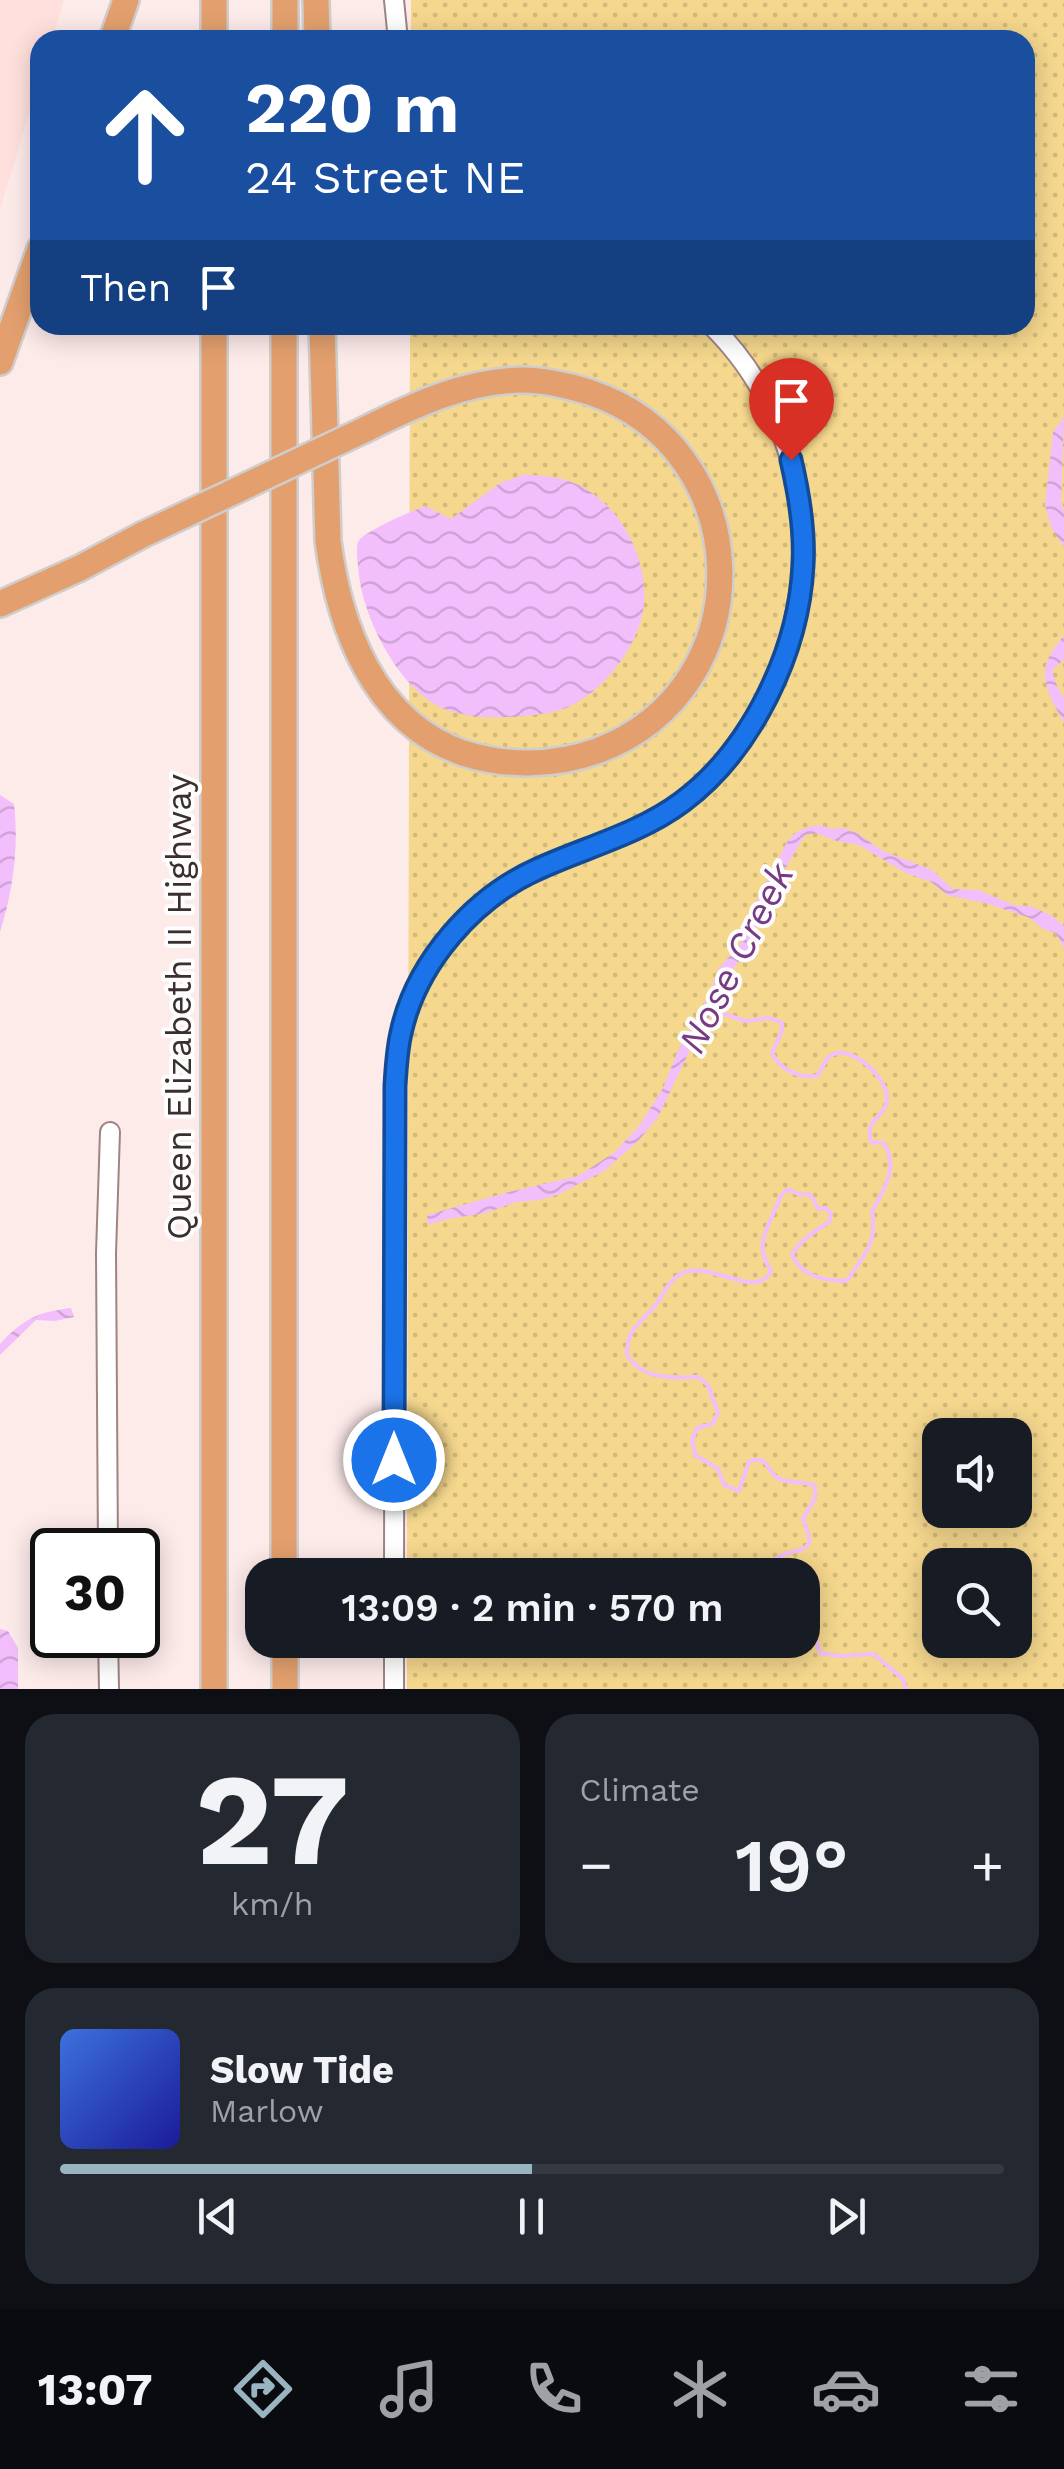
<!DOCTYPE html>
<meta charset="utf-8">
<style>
body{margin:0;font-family:"Work Sans",sans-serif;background:#242831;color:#f1f3f6;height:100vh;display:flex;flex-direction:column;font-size:38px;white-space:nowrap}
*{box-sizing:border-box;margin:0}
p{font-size:32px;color:#9ea1a6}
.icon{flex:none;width:55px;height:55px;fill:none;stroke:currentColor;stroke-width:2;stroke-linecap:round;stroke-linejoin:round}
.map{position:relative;height:1689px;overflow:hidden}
.panel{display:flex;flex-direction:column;gap:25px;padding:25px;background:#0d0f14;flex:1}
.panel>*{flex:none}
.hud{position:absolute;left:30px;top:30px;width:1005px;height:305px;border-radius:30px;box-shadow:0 5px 25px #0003;background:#1a4fa0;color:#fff;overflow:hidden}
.controls{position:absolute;left:922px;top:1418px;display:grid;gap:20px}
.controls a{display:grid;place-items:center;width:110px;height:110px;border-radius:20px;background:#171b24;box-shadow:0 5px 25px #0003;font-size:50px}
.speed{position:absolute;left:30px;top:1528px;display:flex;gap:20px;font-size:50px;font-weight:700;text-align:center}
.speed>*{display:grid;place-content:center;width:130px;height:130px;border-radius:50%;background:#171b24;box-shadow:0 5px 25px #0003;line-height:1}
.speed .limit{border:5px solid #111;border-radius:15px;background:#fff;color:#111}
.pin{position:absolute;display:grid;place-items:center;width:85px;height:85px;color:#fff;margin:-102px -42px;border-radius:50% 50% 50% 0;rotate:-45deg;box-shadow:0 0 10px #0007}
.pin .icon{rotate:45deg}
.me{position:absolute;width:110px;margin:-55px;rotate:0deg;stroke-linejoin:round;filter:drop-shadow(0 0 8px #0008)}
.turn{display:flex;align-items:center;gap:35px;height:210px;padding:0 50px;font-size:45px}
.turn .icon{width:130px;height:130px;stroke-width:2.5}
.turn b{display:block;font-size:70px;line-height:85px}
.then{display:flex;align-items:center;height:95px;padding:0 50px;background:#0003;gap:20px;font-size:38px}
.big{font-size:75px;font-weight:600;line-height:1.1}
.panel .card{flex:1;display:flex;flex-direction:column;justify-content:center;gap:15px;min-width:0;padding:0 35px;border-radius:30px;background:#242831}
.panel .dial{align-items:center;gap:0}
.dial b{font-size:130px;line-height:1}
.song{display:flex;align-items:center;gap:30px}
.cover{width:120px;height:120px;border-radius:15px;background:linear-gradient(135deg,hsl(220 70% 55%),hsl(240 70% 35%))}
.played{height:10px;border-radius:5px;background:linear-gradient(90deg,#97b4c0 50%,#363941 50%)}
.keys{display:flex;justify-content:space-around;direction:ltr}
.heat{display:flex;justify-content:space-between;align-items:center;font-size:55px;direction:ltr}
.panel .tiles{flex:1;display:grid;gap:25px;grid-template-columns:1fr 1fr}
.card:last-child{grid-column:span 2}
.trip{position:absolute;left:245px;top:1558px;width:575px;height:100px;border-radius:30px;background:#171b24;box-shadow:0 5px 25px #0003;font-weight:600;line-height:100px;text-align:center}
.menu{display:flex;height:160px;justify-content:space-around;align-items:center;background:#090b0e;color:#9ea1a6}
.menu .icon{width:70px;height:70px}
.menu .active{color:#97b4c0}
.menu b{font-size:45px;color:#f1f3f6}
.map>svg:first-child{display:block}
.built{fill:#ffe0dd}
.grass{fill:url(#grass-dots);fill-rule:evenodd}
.water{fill:url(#water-waves)}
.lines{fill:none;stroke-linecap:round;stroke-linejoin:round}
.stream{stroke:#f2befc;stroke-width:4}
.minor-casing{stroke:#9f8482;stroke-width:22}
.highway-casing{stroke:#d0cdcd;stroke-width:30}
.minor{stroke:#fff;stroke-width:18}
.highway{stroke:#e3a06e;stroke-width:25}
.highway-bridge-casing{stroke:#d0cdcd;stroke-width:30;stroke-linecap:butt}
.highway-bridge{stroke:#e3a06e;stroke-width:25}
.route-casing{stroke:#114b97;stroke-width:25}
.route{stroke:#1a73e8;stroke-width:18}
.labels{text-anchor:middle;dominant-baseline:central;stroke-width:8;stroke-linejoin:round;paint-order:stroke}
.street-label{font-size:35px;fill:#3a2f2e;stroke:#fdfdfd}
.water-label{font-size:38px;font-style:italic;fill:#773a83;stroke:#fdfdfd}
</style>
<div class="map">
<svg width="1064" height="1689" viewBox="0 0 1064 1689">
<defs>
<pattern id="grass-dots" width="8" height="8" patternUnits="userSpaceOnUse" patternTransform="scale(2.5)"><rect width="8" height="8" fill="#f5d78d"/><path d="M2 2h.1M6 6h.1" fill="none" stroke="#d3b97a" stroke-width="1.8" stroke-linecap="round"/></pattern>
<pattern id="water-waves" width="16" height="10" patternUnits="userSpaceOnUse" patternTransform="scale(2.5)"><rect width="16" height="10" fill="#f2befc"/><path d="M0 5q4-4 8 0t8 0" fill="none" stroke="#d0a4d8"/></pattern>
</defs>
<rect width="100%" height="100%" fill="#fdebea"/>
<!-- built -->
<path class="built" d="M0,0h64l-12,40h-12v38l-40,131z"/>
<!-- grass -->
<path class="grass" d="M411,0h653v1689h-657v-49h395v-65h-395l3,-1250h615v-285h-614zM940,1435h75v75h-75zM940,1565h75v75h-75z"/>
<!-- water -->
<path class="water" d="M1064,417l-3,84 3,12v34l-13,-20 -6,-22 8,-73z
M523,475c22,0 48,3 66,16 36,23 58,70 55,111 -2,41 -41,91 -78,106 -19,7 -41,8 -60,9 -22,1 -49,-1 -68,-11 -43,-23 -78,-94 -80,-141 -1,-7 -2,-17 0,-23 6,-11 54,-31 67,-36l26,13 49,-36z
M1064,636v23l-12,12 5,15 7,12v25c-19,-35 -31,-54 0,-87z
M0,795l14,9c5,43 -1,87 -14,128z
M820,825l12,4 11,-1 14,5 26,18 49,19 21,19 25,1 36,15 19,2 19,9 12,10v23l-8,-16 -13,-4 -13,-11 -41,-14 -42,-9 -16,-13 -25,-9 -47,-28 -22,-4 -21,-8 -11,2 -40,67 -16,47 -22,27 -8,24 -31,54 -30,63 -19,23 -35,31 -47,24 -17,5 -24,2 -30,11 -39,6 -19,6 -1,-10 82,-23 69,-16 37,-24 25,-27 23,-37 16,-40 32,-57 7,-22 22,-24 14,-40 33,-63c8,-12 19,-15 33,-17z
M71,1308l3,9 -19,4 -19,-1 -36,35v-11c23,-25 38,-32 71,-36z
M0,1629l8,2 10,17v41h-18z"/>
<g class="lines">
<!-- stream -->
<path class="stream" d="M710,1009l35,12 25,-3 12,5v8l-10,22c7,17 28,25 45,23 5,-5 7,-16 13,-20 20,-14 58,22 57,43 -1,20 -23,17 -16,43l13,1c15,24 0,47 -12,68 5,32 -6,42 -24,68l-3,2c-22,-1 -44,-4 -53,-27 9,-14 23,-23 37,-32l2,-8 -5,-6 -8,1 -7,-14 -13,-1 -10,-5c-9,7 -8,10 -13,20 -10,25 -20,36 -4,62 -14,30 -62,-11 -88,2 -16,7 -19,23 -30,35 -15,18 -26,20 -26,47 16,25 45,23 71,22l10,8 10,28 -6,11 -15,4 -5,12 3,15 23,14 6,16 15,6 10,-30c20,-5 15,5 26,15 10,9 29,4 40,10v12l-12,21c2,6 8,18 6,24 -6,13 -38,4 -43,32
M802,1618l14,22 4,13 21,3 33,-2 29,25 3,10"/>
<defs>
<path id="minor" d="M394,0l4,40
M108,1550l-2,-297 4,-121
M394,1575l1,-489c1,-18 2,-36 6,-53 14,-70 72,-135 136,-164 49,-22 101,-35 144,-67 27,-19 48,-46 66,-73 84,-124 72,-298 -36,-404
M108,1635l1,54
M394,1689v-49"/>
<path id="highway" d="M214,0v40
M316,0l1,40
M112,40l14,-40
M285,40v-40
M322,325l6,216c11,85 45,181 135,212 44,14 91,13 134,-2 169,-63 161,-303 -8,-359 -23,-7 -44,-12 -67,-12 -57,1 -108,25 -158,50
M0,362l40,-113
M0,604l80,-36 62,-33
M284,1575v-1250
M285,1640v49
M214,1689v-1364"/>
</defs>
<!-- minor casing -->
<use href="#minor" class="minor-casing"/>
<!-- highway casing -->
<use href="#highway" class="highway-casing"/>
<!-- minor -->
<use href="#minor" class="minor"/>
<!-- highway -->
<use href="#highway" class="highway"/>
<defs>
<path id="highway-bridge" d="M142,535l222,-105"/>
</defs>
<!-- highway-bridge casing -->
<use href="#highway-bridge" class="highway-bridge-casing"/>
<!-- highway-bridge -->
<use href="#highway-bridge" class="highway-bridge"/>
</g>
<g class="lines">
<defs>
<path id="route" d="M394,1460l1,-374c1,-18 2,-36 6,-53 15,-70 72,-135 137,-164 48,-22 101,-35 144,-67 70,-52 117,-151 121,-237 2,-35 -4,-71 -12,-105"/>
</defs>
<!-- route casing -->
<use href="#route" class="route-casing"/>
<!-- route -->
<use href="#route" class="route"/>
</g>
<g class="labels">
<!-- street labels -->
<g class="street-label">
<text transform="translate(179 1007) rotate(-90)">Queen Elizabeth II Highway</text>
</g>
<!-- water labels -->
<g class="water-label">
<text transform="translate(736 958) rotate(-63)">Nose Creek</text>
</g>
</g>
</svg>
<div class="controls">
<a><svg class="icon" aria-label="sound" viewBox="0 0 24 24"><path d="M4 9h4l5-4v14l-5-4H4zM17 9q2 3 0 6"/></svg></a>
<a><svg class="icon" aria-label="search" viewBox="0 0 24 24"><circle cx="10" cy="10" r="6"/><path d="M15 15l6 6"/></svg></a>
</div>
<div class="speed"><div class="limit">30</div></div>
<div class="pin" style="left:791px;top:460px;background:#d93025"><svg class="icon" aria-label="arrive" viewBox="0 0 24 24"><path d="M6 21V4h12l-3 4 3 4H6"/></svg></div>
<svg class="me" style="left:394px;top:1460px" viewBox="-20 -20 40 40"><circle r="17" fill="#1a73e8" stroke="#fff" stroke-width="3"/><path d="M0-11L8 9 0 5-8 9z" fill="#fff"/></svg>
<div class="trip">13:09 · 2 min · 570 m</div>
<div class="hud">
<div class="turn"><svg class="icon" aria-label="ahead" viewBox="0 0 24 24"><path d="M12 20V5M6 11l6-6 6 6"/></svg><div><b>220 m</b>24 Street NE</div></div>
<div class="then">Then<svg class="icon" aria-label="arrive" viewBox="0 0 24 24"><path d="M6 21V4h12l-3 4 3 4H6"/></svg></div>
</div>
</div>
<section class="panel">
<div class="tiles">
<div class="card dial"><b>27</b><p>km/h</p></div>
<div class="card"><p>Climate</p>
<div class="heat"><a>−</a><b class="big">19°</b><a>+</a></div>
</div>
<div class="card">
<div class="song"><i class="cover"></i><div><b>Slow Tide</b><p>Marlow</p></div></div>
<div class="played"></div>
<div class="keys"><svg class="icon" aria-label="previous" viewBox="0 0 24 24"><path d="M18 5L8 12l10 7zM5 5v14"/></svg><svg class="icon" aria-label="pause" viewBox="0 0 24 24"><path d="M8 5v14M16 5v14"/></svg><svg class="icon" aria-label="next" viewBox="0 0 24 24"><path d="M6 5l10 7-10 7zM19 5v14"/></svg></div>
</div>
</div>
</section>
<nav class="menu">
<b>13:07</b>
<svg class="icon active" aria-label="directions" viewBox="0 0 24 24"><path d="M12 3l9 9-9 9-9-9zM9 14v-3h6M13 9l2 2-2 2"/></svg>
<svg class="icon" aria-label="music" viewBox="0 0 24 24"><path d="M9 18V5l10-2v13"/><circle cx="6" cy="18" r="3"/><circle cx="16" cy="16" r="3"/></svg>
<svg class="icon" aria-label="phone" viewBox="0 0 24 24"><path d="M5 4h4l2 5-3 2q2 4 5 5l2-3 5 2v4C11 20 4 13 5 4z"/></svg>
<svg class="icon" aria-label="climate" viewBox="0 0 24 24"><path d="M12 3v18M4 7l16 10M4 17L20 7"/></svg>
<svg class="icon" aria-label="car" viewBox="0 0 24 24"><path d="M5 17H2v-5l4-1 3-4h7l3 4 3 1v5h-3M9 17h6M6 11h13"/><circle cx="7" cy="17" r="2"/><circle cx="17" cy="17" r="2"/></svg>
<svg class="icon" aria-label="filters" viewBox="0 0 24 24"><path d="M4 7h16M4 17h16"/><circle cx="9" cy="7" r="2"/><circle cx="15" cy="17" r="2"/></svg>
</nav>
